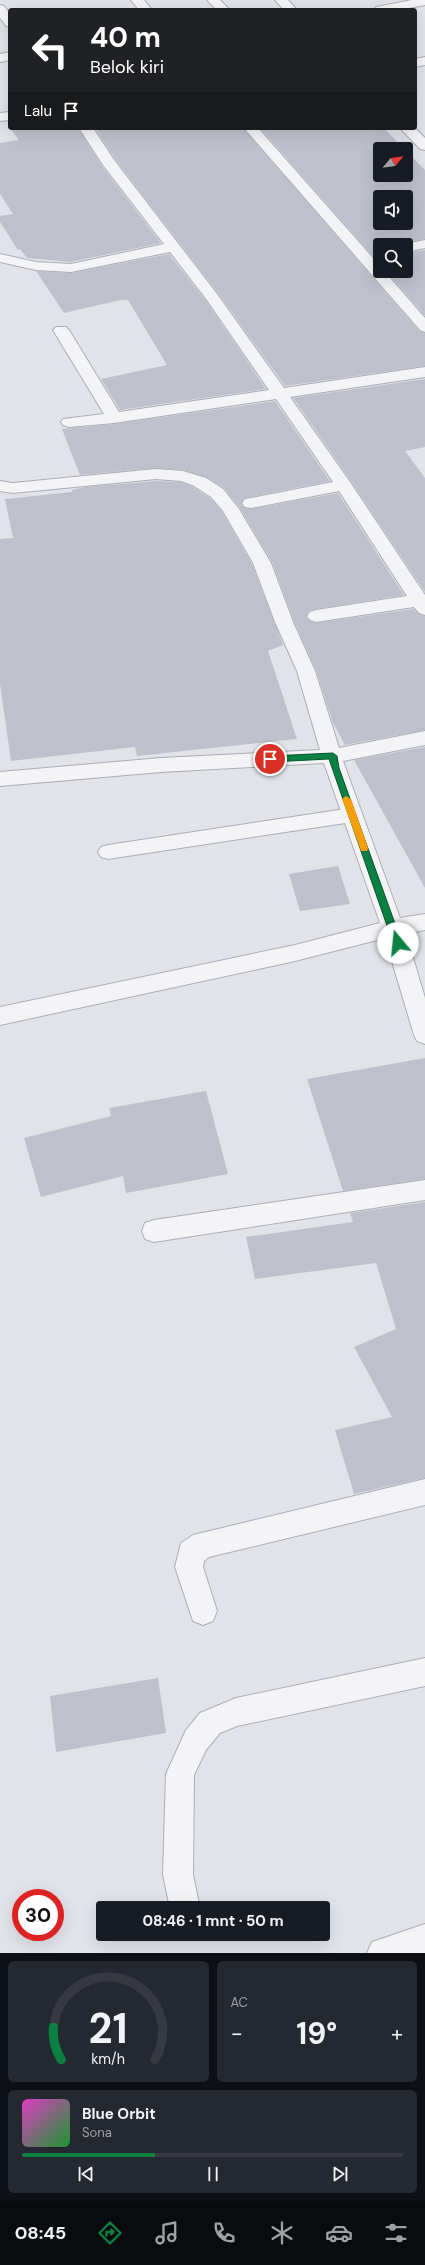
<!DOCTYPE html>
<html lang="id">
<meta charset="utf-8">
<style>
body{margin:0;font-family:"DM Sans",sans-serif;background:#242831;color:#f1f3f6;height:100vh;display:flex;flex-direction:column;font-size:15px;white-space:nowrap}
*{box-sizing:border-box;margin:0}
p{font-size:13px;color:#9ea1a6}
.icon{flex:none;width:22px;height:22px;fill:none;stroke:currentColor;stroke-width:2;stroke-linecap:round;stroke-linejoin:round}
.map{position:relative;height:1953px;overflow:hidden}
.panel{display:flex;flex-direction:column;gap:8px;padding:8px;background:#0d0f14;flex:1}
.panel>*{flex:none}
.top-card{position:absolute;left:8px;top:8px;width:409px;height:122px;border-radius:4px;box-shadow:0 4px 16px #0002;background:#202124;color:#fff;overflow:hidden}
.needle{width:26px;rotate:61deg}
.controls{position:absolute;left:373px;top:142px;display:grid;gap:8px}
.controls a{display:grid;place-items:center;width:40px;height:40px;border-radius:4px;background:#171b24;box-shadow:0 4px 16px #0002;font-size:20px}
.speed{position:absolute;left:12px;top:1889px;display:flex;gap:8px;font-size:20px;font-weight:700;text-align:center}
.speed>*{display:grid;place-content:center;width:52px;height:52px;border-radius:50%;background:#171b24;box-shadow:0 4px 16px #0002;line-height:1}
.speed .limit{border:6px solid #d22;background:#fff;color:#111}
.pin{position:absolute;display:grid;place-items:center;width:34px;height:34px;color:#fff;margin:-17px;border:2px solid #fff;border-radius:50%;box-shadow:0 1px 4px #0007}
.me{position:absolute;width:44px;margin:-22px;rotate:343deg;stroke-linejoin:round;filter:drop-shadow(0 0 3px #0008)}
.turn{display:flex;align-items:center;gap:14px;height:84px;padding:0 16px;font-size:18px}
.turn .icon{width:52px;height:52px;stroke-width:2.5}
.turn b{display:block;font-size:28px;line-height:34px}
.then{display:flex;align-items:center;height:38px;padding:0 16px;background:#0003;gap:8px;font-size:15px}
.big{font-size:30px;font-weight:700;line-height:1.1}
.panel .card{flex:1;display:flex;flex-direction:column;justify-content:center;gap:6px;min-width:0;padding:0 14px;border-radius:6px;background:#242831}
.panel .dial{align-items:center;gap:0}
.dial svg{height:104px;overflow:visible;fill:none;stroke:#363941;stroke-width:7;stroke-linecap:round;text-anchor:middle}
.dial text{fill:#f1f3f6;stroke:none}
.song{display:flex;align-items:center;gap:12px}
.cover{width:48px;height:48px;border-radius:6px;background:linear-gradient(135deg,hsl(310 70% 55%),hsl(130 70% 35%))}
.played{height:4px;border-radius:2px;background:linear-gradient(90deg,#0b8043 35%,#363941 35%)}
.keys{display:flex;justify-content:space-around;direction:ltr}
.heat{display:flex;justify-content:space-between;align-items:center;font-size:22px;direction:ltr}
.panel .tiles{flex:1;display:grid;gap:8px;grid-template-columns:1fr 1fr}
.card:last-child{grid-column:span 2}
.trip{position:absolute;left:96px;top:1901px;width:234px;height:40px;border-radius:4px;background:#171b24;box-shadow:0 4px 16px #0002;font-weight:700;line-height:40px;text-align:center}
.dock{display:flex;height:64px;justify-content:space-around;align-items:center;background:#090b0e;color:#9ea1a6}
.dock .icon{width:28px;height:28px}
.dock .on{color:#0b8043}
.dock b{font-size:18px;color:#f1f3f6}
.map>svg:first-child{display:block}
.building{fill:#bec1cc;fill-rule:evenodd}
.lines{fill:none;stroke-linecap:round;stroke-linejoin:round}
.service-casing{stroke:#aaadb6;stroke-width:2}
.minor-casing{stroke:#aaadb6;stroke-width:2}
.service{fill:#f4f4f7;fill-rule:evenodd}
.minor{fill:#f4f4f7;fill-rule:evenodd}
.route{fill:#0b8043;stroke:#07532c}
.slow{fill:#f59e0b}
</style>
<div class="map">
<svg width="425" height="1953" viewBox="0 0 425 1953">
<rect width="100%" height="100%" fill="#e1e3e9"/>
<!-- building -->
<path class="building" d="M10,128h68l24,38 59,77 -90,19 -44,-4 -7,-9 -2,1 -18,-28v-6l13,-2 -13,-20v-51l19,-3z
M95,128h148l176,203 6,2v33l-140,20 -67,-93 -103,-134z
M260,128h124l20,21h-24v26h26v-24l19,19v69l-25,6h-20v19zM380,197h26v26h-26z
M425,250v66l-39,-45h20v-18z
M169,254l37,47 60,88 -146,21 -19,-31 66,-14 -39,-65h-7l-57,13 -28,-42 35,2z
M425,379v68l-20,4 20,27v114l-72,-108 -60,-86z
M275,401l55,80 -85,17 -4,6 4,4 6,1 87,-16 66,102 -88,14 -7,2 -3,6 4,4 6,2 97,-14 6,5 6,2v114l-80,15 -12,-22 -17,-53 -22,-49 -22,-59 -32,-54 -16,-20 -18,-11 -23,-7 -27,-2 -76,7 -18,-46 52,-5z
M156,481l25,1 12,5 17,11 12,14 30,52 31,81 -15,6 29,88 -160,17 -2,-9 -124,14 -11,-77v-145l13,-1 -8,-39 67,-7v-2l13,-3z
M425,747v141l-71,-128z
M338,866l12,38 -50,7 -11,-37z
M425,1058v121l-82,12 -36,-112z
M206,1091l22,83 -102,19 -3,-17 -82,21 -17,-59 87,-22 -2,-8z
M425,1202v276l-71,16 -19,-64 57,-13 -38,-70 42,-18 -20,-66 -121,16 -9,-42 107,-15 -3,-9z
M158,1678l8,55 -110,19 -6,-56z"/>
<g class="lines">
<defs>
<path id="service" d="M352,808l7,2 3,5 -3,5 -7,2 -244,37 -7,-2 -3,-5 3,-5 7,-2z
M425,1658v28l-188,40 -17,7 -14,17 -12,25 -1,100 7,33h-30l-7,-33 3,-101 20,-44 14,-17 36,-15z"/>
<path id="minor" d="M131,0h13l8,10h-13z
M207,0h13l10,10h-13z
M275,0h13l9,10h-13z
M412,0h13v5l-27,5h-24l2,-3z
M0,5l4,1 6,8v13l-4,-1 -6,-8z
M10,52v8l-10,2v-8z
M425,57v8l-10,2v-8z
M10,112v8l-10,1v-8z
M79,128h14l21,32 103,134 67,94 141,-21v10l-135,20 62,88 73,110v20l-6,-2 -5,-6 -98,15 -6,-2 -3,-4 3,-4 6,-2 91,-14 -68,-105 -88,17 -6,-1 -3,-4 3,-4 6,-1 82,-16 -57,-83 -162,24 -45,4 -6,-2 -2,-3 2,-3 41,-5 -51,-84 3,-3h10l3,3 50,82 150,-22 -62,-90 -37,-48 -99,20 -35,-2 -36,-8v-8l36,8 35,2 93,-20 -61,-79z
M244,128h14l122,138v5h4l41,47v14l-5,-2z
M400,128h15l10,10v12l-5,-1z
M425,240v8l-19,4v-7h-5z
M156,469l27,2 23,7 17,11 16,20 32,54 22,59 22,49 24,77 86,-17v14l-82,16 57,157 25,-4v16l-19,4 19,64v46l-8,-3 -3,-6 -29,-97 -90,23 -295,64v-18l295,-62 85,-22 -56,-160 -163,9 -161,14v-14l161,-14 159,-8 -23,-79 -22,-49 -22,-59 -30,-52 -12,-14 -17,-11 -13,-5 -25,-2 -143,14 -13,-2v-10l13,2z
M425,1180v20l-271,42 -9,-3 -3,-8 3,-8 9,-3z
M425,1479v26l-216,52 -5,4 -1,6 14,44 -4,10 -10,4 -10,-4 -18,-54 6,-24 12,-8z
M425,1924v29h-58l5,-11z"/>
</defs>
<!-- service casing -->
<use href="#service" class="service-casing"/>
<!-- minor casing -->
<use href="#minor" class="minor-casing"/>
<!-- service -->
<use href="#service" class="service"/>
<!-- minor -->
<use href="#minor" class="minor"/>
</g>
<!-- route -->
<path class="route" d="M333,753l4,3 2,12 63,175 -1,2 -3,1 -5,-3 -64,-184 -59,3 -4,-3 4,-3z"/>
<!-- slow -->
<path class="slow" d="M346,796l5,3 17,49 -1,3h-6l-1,-3 -18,-49z"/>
</svg>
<div class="controls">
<a><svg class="needle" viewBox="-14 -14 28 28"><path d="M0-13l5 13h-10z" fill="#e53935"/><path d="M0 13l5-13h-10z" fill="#9ea1a6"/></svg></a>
<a><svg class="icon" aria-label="sound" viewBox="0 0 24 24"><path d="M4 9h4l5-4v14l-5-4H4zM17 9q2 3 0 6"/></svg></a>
<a><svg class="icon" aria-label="search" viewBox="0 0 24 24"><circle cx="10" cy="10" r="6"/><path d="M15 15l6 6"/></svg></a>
</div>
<div class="speed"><div class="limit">30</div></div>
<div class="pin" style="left:270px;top:759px;background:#d93025"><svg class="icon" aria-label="arrive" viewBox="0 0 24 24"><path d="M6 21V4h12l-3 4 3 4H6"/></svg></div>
<svg class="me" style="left:398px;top:943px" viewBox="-20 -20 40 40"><circle r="19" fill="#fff"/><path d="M0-13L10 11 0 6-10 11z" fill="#0b8043"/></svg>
<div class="trip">08:46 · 1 mnt · 50 m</div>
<div class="top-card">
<div class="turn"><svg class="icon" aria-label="left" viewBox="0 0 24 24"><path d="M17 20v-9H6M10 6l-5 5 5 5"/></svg><div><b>40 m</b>Belok kiri</div></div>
<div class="then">Lalu<svg class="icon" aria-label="arrive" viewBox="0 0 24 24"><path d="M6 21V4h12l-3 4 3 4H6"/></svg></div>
</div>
</div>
<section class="panel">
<div class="tiles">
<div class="card dial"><svg viewBox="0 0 100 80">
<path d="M14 69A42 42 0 1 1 86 69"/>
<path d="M14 69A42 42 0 0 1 8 44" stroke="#0b8043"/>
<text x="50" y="56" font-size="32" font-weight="700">21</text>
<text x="50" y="72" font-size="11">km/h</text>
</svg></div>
<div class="card"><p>AC</p>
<div class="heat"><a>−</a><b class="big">19°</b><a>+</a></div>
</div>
<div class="card">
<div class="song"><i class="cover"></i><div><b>Blue Orbit</b><p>Sona</p></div></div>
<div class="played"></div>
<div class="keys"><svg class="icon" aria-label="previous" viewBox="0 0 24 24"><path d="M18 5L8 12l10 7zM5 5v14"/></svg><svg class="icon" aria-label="pause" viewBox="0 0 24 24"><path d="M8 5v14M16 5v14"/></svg><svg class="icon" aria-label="next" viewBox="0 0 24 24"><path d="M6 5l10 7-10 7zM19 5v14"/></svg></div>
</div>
</div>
</section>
<nav class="dock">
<b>08:45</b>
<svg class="icon on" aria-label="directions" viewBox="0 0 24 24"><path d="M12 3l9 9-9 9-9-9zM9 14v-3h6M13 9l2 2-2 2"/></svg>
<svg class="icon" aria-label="music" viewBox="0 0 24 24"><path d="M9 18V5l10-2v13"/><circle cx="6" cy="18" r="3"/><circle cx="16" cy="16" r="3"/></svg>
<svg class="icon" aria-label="phone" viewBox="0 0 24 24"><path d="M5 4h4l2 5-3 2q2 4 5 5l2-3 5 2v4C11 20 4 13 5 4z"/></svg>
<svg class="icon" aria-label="climate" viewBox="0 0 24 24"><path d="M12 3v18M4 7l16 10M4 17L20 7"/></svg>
<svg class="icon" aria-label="car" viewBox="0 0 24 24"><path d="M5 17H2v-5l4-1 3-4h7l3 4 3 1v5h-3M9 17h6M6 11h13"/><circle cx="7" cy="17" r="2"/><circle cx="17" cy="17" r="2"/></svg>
<svg class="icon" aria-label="filters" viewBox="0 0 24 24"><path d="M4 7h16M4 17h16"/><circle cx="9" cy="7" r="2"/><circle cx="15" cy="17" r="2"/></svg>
</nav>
